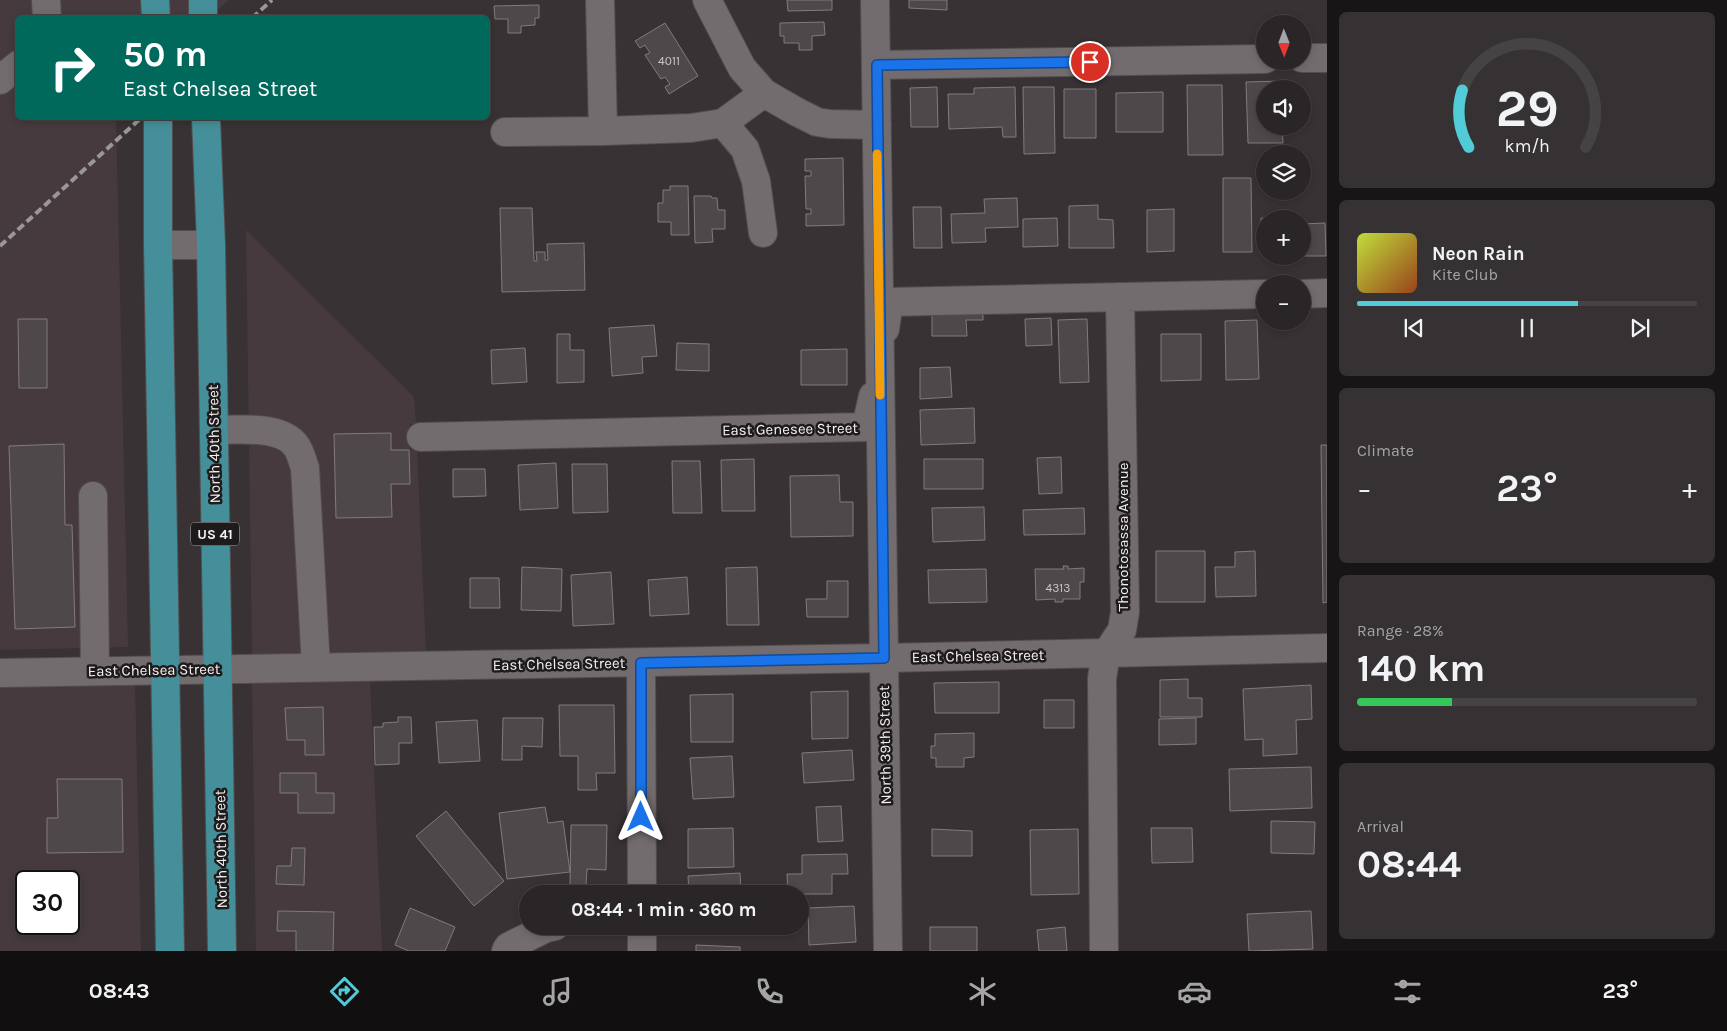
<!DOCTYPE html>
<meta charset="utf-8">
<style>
body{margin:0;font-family:Karla,sans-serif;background:#363233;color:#f1f3f6;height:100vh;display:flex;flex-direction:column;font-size:19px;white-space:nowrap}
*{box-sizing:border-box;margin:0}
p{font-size:16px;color:#a5a5a7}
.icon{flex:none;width:28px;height:28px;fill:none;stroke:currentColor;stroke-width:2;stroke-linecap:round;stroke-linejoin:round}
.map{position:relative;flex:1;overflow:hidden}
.side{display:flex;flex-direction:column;gap:12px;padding:12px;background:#171515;width:400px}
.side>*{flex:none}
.guide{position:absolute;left:15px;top:15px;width:475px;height:105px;border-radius:8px;box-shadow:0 2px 8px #0003,0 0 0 1px #464344;background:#00695c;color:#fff;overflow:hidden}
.needle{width:32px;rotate:179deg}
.controls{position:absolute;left:1256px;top:15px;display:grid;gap:10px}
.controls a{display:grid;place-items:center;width:55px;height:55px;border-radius:50%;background:#2a2627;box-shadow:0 2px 8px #0003,0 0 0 1px #464344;font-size:25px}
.speed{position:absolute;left:15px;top:870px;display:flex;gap:10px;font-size:25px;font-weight:700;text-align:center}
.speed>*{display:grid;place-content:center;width:65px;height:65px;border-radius:50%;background:#2a2627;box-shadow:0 2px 8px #0003,0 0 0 1px #464344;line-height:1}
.speed .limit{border:2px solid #111;border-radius:8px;background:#fff;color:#111}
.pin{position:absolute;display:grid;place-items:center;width:42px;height:42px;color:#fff;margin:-21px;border:2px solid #fff;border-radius:50%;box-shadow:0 1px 5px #0007}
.me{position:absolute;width:55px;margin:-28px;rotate:0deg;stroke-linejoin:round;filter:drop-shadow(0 0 4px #0008)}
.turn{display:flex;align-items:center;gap:18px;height:105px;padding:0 25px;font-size:22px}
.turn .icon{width:65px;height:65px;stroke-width:2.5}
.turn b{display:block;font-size:35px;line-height:42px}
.big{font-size:38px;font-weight:700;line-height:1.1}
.side .widget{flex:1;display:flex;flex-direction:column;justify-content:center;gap:8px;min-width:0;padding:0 18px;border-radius:8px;background:#363233}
.side .dial{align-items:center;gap:0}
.dial svg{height:130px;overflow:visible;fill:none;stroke:#464344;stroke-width:7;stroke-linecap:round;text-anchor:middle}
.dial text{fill:#f1f3f6;stroke:none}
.song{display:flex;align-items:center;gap:15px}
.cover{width:60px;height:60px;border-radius:8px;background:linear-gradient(135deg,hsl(70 70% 55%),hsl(20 70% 35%))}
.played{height:5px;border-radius:2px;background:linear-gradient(90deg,#52cbd9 65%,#464344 65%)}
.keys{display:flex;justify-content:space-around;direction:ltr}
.heat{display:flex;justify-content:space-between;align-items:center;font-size:28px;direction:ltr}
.charge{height:8px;border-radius:4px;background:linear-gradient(90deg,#34c759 28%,#464344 0)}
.trip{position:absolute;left:519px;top:885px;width:290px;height:50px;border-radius:25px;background:#2a2627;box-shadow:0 2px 8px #0003,0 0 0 1px #464344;font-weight:700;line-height:50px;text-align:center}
.menu{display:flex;height:80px;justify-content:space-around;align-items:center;background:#110f10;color:#a5a5a7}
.menu .icon{width:35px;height:35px}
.menu .active{color:#52cbd9}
.menu b{font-size:22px;color:#f1f3f6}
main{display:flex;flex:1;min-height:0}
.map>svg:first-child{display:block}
.built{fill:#463a3e;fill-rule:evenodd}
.building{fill:#4e484a;stroke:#827b7d}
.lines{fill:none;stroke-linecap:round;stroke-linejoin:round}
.minor-casing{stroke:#524e4f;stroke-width:30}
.major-casing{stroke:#524e4f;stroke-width:30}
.minor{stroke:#736c6e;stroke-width:28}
.major{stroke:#448f99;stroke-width:28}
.rail{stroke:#9b9798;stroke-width:4;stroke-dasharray:8 4;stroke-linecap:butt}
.route-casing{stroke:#114b97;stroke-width:12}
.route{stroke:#1a73e8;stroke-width:9}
.slow{stroke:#f59e0b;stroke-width:9}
.labels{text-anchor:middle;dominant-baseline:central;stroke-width:5;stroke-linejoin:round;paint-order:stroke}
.number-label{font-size:12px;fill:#cbc7c8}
.shield{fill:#1e1b1c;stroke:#b4b1b2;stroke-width:1}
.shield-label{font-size:14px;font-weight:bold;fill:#f5f1f2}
.street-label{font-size:15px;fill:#f5f1f2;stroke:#1e1b1c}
</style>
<main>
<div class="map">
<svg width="1327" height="951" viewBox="0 0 1327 951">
<rect width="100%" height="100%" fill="#383234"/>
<!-- built -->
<path class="built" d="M0,0h229l-19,17 -192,1v100h98l12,529 -128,3z
M246,230l168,167 2,27h-6v25l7,1 9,203 -174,2z
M370,679l12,272h-126l-4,-270z
M135,683l6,268h-141v-265zM26,881h43v43h-43z"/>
<!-- building -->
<path class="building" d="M787,0h45v10l-44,1z
M909,0h38v10l-38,-2z
M539,5v13h-4v7l-14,1v7h-13v-14h-13l-1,-13z
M824,22l1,13 -13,1v14h-13v-7h-15v-7h-4v-13z
M665,23l33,53 -29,18 -4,-7 5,-3 -5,-7 -4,2 -16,-24 5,-2 -5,-8 -5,3 -5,-7z
M1282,81v8h-17v37h17l1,17h-35l-2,-61z
M1187,85h35l1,70h-35z
M937,87l1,40h-27l-1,-39z
M1015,87l1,50h-13l-1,-10 -53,2 -1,-35h26v-6z
M1023,87h31l1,66 -31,1z
M1064,89h32v49h-32z
M1163,92v40h-47v-39z
M843,158l1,67 -38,1v-12h5v-5h-5l-1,-33h6v-5h-6v-12z
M1223,178h28l1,74h-29z
M670,186h18l1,49h-18v-13h-13v-19h5v-13h7z
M694,196h17l1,2h5l1,12h7v19h-13l1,13 -18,1z
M1017,198l1,29 -33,1 1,14 -34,1 -1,-29 34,-1 -1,-14z
M1098,205v14l15,1 1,28h-45v-42z
M913,207h28l1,41h-28z
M500,208h32l2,53h3l-1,-9h9v8h3l-1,-16 37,-1 1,47 -83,2z
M1174,209v42l-27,1v-42z
M1057,218l1,28 -35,1v-28z
M1261,218h30v1h-26v23h-4z
M1325,223l1,33h-24v-32z
M983,304v16h-17l1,16h-35v-31z
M1051,318l1,27 -26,1 -1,-27z
M18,319h29v69h-28z
M1087,319l2,63 -29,1 -2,-63z
M1257,320l2,59 -33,1 -1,-59z
M654,325l3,31 -15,1 1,16 -31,3 -3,-48z
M557,334h13v16h14v32l-27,1z
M1161,334h40v46l-40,1z
M677,343l32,1v27l-33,-1z
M525,348l2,34 -35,2 -1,-34z
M847,349v36h-46v-35z
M950,367l2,30 -32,2v-31z
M974,408l1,35 -54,2 -1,-35z
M391,433v17h18l1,34h-19l1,33 -56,1 -2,-84z
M64,444l1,81h7l3,102 -60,2 -6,-183z
M1321,445h6v157l-4,1z
M1061,457l1,36 -23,1 -2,-36z
M754,459l1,52h-33l-1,-51z
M924,459h59v30h-59z
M672,461h28l2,52h-29z
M556,463l2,45 -38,2 -2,-45z
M572,464h35l1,48 -35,1z
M453,469h32l1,27 -33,1z
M839,475l1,27h13v34l-62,1 -1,-61z
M984,507l1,33 -52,2 -1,-34z
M1084,508l1,26 -61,1 -1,-25z
M1156,551h49v51h-49z
M1255,551l1,45 -40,1 -1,-30h20v-15z
M1063,566h5v3l16,-1v14h-4v17h-17v3h-8v-3l-19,1 -1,-31h29z
M522,567l40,2 -1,42 -40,-1z
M757,567l2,58h-32l-1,-57z
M986,569l1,33 -58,1 -1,-33z
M611,572l3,52 -41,2 -2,-51z
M687,577l2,37 -39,2 -2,-36z
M470,578h29l1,30h-30z
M827,581h21v36h-41l-1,-18h21z
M1188,679v19h14v19h-42v-37z
M999,682v31h-64l-1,-30z
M1311,685l1,34 -16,1 1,34 -34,2v-17l-18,1 -2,-51z
M848,691v47l-36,1 -1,-47z
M733,694v48h-42l-1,-47z
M1044,700h30v28h-30z
M559,705h55l1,68h-19l1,17h-19v-34h-18z
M323,707l1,48h-19v-15h-18l-2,-32z
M398,717h13l1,26h-13v21l-24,1 -1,-38h9v-4l15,-1z
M503,718h40l-1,29 -20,-1v14h-20z
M1196,718v26l-37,1v-26z
M477,720l3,41 -41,2 -3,-41z
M974,733v24l-10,1v9h-28v-9h-5v-12h4v-12z
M852,750l2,30 -50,3 -2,-30z
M732,756l2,41 -41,2 -3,-41z
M1311,767l1,41 -82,3 -1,-42z
M280,773h36v20h18v20h-36v-20h-18z
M57,779h65l1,73 -76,1v-35h11z
M841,806l2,35 -25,1 -2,-35z
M545,807l3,16 15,-2 7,51 -63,7 -8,-66z
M446,811l58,70 -30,25 -58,-70z
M1271,821l44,1 -1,32 -43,-1z
M571,825h36l-1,45 -19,-1 -1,16h-16z
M733,828l1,39 -46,1v-39z
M1151,828h41l1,34 -41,1z
M932,829l40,2v25h-40z
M1078,829l1,65 -48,1 -1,-65z
M292,848h13l-1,37 -28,-1 1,-18h14z
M847,854l1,20h-16v20h-44l-1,-20h15v-19z
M740,873l1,21h-52l-1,-18z
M854,906l2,36 -47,3 -1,-37z
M410,908l45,19 -10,24h-36l-14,-6z
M278,911l56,1 -1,39h-37v-20h-19z
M1311,911l2,38 -64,2 -2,-37z
M930,927h47v24h-47z
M1065,927l2,24h-28l-2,-21z
M696,945l44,2v4h-44z"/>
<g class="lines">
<defs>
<path id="minor" d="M46,0l1,18
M600,0l3,131
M707,0l35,68 22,25 33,19 20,10 13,2 47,1
M875,0l13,951
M1302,58h25
M877,65l388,-6
M0,80l18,-15
M723,123l22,26 11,32 7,52
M505,132l98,-1 88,-3 32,-5 41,-30
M158,245h53
M1302,294l25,-1
M885,329l4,-27 376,-8
M214,430c24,0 71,-6 84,19 3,6 5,13 7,19l11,199
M421,437l445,-10 7,-31
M93,496l2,175
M641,663l1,231
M0,673l884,-15 443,-10
M642,926v25
M506,951l2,-4 38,-19 9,-2
M1104,951l-2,-273 4,-24 16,-24 3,-18 -5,-315"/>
<path id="major" d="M155,0l1,18
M203,0v18
M158,118v127l12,706
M206,118l5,127 11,706"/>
</defs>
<!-- minor casing -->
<use href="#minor" class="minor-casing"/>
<!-- major casing -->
<use href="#major" class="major-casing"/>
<!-- minor -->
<use href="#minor" class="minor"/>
<!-- major -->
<use href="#major" class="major"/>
<!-- rail -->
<path class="rail" d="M252,18l20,-18
M0,246l141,-128"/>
</g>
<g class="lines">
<defs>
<path id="route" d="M641,817v-154l243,-5 -7,-593 213,-3"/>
</defs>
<!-- route casing -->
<use href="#route" class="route-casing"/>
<!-- route -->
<use href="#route" class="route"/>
<!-- slow -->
<path class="slow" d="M877,154l3,241"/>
</g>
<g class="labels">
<!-- number labels -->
<g class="number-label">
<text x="669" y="61">4011</text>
<text x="1058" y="588">4313</text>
</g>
<!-- shield labels -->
<rect class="shield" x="191" y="522.5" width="48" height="23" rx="4"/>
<g class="shield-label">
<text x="215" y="534">US 41</text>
</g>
<!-- street labels -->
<g class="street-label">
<text transform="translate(790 429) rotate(-1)">East Genesee Street</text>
<text transform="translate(214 444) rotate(-91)">North 40th Street</text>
<text transform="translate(1123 537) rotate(-90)">Thonotosassa Avenue</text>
<text transform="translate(978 656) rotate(-1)">East Chelsea Street</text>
<text transform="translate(559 664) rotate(-1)">East Chelsea Street</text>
<text transform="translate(154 670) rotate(-1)">East Chelsea Street</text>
<text transform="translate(885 745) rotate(-91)">North 39th Street</text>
<text transform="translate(221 849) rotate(-91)">North 40th Street</text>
</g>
</g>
</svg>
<div class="controls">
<a><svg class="needle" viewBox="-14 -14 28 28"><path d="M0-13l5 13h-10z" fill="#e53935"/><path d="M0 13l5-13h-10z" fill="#a5a5a7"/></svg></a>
<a><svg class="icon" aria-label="sound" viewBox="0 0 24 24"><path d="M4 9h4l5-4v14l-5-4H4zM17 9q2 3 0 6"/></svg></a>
<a><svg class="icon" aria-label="layers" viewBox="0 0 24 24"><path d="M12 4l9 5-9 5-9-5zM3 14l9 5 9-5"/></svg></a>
<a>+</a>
<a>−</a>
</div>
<div class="speed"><div class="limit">30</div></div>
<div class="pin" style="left:1090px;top:62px;background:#d93025"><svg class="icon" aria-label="arrive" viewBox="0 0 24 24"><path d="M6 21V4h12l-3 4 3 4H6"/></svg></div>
<svg class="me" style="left:641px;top:817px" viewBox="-20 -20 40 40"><path d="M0-17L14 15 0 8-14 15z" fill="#1a73e8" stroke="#fff" stroke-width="4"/></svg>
<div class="trip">08:44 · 1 min · 360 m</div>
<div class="guide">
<div class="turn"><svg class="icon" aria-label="right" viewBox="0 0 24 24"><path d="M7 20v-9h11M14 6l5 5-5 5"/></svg><div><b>50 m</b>East Chelsea Street</div></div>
</div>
</div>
<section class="side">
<div class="widget dial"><svg viewBox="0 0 100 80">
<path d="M14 69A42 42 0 1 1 86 69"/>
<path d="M14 69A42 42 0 0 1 10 34" stroke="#52cbd9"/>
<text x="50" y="56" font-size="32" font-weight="700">29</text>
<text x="50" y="72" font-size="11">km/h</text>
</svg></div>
<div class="widget">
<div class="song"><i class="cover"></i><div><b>Neon Rain</b><p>Kite Club</p></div></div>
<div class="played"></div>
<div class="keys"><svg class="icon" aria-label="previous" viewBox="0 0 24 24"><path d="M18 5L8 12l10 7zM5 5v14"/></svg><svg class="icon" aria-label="pause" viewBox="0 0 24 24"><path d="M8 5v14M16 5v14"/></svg><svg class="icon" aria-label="next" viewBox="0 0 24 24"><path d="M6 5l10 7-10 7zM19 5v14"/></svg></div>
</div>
<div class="widget"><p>Climate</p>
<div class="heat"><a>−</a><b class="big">23°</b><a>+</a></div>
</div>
<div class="widget"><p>Range · 28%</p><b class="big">140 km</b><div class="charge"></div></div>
<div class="widget"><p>Arrival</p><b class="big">08:44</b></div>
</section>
</main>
<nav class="menu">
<b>08:43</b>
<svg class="icon active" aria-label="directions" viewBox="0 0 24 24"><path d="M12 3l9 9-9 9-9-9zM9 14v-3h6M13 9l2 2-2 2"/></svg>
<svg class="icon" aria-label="music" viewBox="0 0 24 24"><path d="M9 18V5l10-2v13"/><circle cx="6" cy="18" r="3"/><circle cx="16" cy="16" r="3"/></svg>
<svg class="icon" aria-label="phone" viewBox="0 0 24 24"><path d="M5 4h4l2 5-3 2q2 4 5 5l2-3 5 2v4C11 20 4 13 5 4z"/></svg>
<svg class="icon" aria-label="climate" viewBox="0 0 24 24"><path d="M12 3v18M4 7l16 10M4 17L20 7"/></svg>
<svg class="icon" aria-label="car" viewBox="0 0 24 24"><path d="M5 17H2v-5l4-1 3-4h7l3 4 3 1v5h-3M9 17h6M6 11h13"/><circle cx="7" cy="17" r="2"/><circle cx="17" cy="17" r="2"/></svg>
<svg class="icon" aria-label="filters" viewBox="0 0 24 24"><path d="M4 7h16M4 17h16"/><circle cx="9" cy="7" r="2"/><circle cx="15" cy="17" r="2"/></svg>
<b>23°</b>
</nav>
